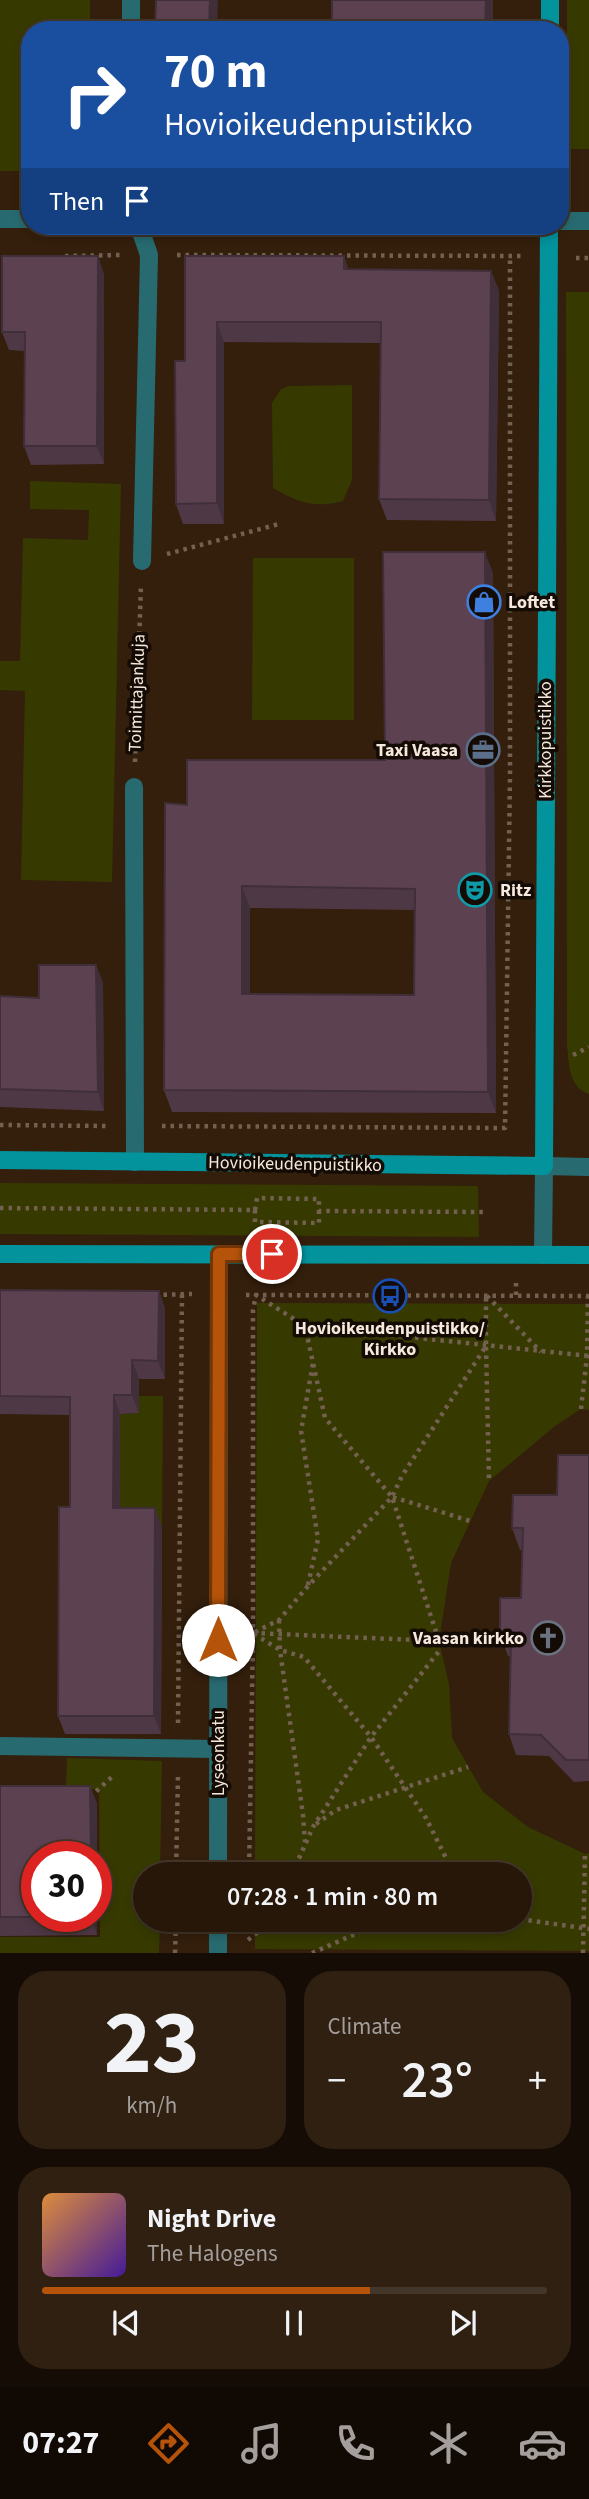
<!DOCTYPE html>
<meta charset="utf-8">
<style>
body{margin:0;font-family:"Source Sans 3",sans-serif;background:#2f2012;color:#f1f3f6;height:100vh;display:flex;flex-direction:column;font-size:26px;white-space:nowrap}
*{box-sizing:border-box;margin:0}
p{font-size:23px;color:#a49f9c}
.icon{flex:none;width:38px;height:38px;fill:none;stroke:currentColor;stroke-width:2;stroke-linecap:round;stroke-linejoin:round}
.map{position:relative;height:1953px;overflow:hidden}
.panel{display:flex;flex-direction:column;gap:18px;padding:18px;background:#150d05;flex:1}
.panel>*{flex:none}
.guide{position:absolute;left:21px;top:21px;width:548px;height:214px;border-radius:28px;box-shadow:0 4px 10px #0003,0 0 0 2px #43362a;background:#1a4fa0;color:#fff;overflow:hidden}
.speed{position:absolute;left:21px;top:1841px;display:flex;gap:14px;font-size:35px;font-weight:700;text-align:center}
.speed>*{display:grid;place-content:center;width:91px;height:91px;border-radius:50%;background:#271709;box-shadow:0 4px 10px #0003,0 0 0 2px #43362a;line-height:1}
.speed .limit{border:10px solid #d22;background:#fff;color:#111}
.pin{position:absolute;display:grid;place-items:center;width:60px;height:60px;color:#fff;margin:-30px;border:4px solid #fff;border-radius:50%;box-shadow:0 2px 7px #0007}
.me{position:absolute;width:77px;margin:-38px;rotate:0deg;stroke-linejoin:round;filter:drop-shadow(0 0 5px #0008)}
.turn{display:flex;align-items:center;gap:24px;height:147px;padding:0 28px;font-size:32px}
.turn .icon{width:91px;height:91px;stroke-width:2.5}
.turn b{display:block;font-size:49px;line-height:60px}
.then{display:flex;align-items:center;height:66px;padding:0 28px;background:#0003;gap:14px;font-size:26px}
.big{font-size:52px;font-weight:600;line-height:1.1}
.panel .card{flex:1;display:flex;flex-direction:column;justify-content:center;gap:10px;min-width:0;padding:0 24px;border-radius:28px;background:#2f2012}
.panel .dial{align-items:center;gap:0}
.dial b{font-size:91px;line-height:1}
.song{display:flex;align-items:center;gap:21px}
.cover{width:84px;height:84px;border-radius:10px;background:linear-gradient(135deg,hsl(30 70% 55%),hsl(260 70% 35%))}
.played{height:7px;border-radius:4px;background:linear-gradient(90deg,#b45309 65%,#43362a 65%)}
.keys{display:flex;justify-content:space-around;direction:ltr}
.heat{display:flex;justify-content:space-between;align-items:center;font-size:38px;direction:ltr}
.panel .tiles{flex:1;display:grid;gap:18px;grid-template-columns:1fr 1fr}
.card:last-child{grid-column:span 2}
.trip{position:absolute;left:133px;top:1862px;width:399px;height:70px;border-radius:35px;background:#271709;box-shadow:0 4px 10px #0003,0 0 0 2px #43362a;font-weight:600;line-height:70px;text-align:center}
.tabs{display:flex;height:112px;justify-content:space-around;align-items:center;background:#100904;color:#a49f9c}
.tabs .icon{width:49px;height:49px}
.tabs .active{color:#b45309}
.tabs b{font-size:32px;color:#f1f3f6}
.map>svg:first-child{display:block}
.green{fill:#363a01}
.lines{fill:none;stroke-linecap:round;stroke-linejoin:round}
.path{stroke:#736050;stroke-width:4.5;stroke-dasharray:3.5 5;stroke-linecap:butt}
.service{stroke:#276b71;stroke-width:18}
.minor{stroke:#276b71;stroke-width:18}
.tertiary{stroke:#276b71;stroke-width:18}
.secondary{stroke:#03939d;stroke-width:18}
.wall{fill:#4f3846;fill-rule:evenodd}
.shaded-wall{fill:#402e39}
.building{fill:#5c4151;stroke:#402e39;stroke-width:2;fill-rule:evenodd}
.route-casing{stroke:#753606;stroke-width:18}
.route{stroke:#b45309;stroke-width:12}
.labels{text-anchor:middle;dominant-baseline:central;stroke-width:7;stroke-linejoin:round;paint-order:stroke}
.poi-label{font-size:18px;font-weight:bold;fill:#f6e8dc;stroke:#140b05;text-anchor:start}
.street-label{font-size:18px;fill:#f6e8dc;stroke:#140b05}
</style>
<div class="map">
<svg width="589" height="1953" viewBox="0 0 589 1953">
<rect width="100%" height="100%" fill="#341f0c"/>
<!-- green -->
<path class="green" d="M0,0h90v30h-60v141h-30z
M567,0h22v149h-22z
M566,292h23v802c-21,-7 -20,-31 -22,-50z
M352,385v95l-9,21c-28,8 -46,1 -70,-13l-1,-85 9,-14 8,-3z
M30,481l91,3 -9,398 -91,-2 4,-189 -25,-1v-29h20l3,-123 65,2 1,-30 -59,-1z
M253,558h101v162h-102z
M0,1183l478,3 1,51 -479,-3z
M257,1303l332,1v106l-8,-1 -26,17 -66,55 -38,82 -12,78 10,43 3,54 31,54 45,35 57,27 4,-1v98l-334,-2v-29h265v-46h-265z
M139,1396h24l-1,130h-42v-112l19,-1z
M67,1758l95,3 -2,113h-15v46h15l-1,33h-159v-16h100l-1,-148h-33z"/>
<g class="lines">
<!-- path -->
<path class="path" d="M177,255l345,1
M65,256l58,-1
M576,258h13
M167,554l112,-30
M135,762l6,-177
M573,1055l16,-8
M0,1125l108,1
M162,1126l343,2 5,-351v-521
M0,1208l255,2 2,-12 62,1v12l166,1
M255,1210v12l64,1v-12
M155,1295l37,-1
M246,1295l343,1
M516,1295v-13
M487,1296l54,56
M486,1347l3,134
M581,1409l6,-53 1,-60
M393,1497l77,24
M308,1585l10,-46 -17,-108 12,-68
M279,1620l1,30 23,165 2,27
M255,1632l24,-12 29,-34 84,-89 10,-21 84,-130v-51
M253,1633l186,8 -47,-144 -67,-79 -20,-92
M254,1634l26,16 24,7 67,80 55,81 28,56
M178,1723l4,-429
M90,1797l24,-22
M316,1824l20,-14 132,-43
M176,1874l2,-100
M249,1874l4,-241v-323l3,-15 49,31 284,30
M292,1874l21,-47 58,-90 69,-87
M520,1919l69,10
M248,1940l25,-20
M175,1953l1,-33
M312,1953l75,-33
M583,1953l2,-99"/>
<!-- service -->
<path class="service" d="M131,30v-30
M139,226l10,29 -7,306
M134,787l1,375
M0,1746l218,3"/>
<!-- minor -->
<path class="minor" d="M543,1255l1,-89 45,1
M218,1874l1,-620
M218,1953v-33"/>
<!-- tertiary -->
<path class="tertiary" d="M0,219h30
M560,221h29"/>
<!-- secondary -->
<path class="secondary" d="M550,30v-30
M0,1160l544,6 5,-940
M0,1254l589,1"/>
</g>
<!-- wall -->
<path class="wall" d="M98,256l6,19v189l-73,1 -7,-19 1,-95 -16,-1 -7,-18z
M185,256l163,13 143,2 8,20 -3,230 -109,-1 -8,-21 2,-156 -157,-1v182h-41l-7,-20 9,-143z
M493,573l3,540 -324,-1 -8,-22 23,-285 198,-45zM250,908l165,2 -1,85 -164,-1z
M96,965l7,18 1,128 -104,-4v-111l39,2z
M0,1290l159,1 6,18v70h-26v34l-19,1v94l42,18 -1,208h-96l-7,-18 12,-209v-92l-70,-1z
M589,1455v326l-15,1 -25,-26 -33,-1 -7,-21 1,-78h-2l-8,-22 21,-36 1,-48h-2l-8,-22 45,-33z
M0,1786h90l7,18v131l-97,1z"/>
<!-- shaded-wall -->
<path class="shaded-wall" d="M210,0h8l-1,30h-8z
M486,0h7v30h-8z
M98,256l6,19v189l-7,-18z
M344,256l7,21 -7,-8z
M491,271l8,20 -3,230 -7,-21z
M217,322l7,20v182l-7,-21z
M485,552l8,21 3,540 -8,-21z
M242,886l8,22v108l-8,-22z
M96,965l7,18 1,128 -6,-19z
M159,1291l6,18v70l-7,-18z
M132,1360l7,19v34l-7,-18z
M114,1395l6,19v112l-7,-18z
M155,1508l7,18 -1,208 -7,-18z
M90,1786l7,18v131l-6,-18 5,-1v-59h-5z"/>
<!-- building -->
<path class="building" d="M156,0h54l-1,30h-54z
M332,0h154l-1,30h-153z
M2,256h96l-1,190h-73l1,-114h-23z
M185,256h159v13l147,2 -2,229 -110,-1 2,-177h-164v181l-41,1 -1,-143h10z
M383,552h102l3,540 -324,-2 1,-287 22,2v-45h198zM242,886l173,3 -1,106 -172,-1z
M39,965h57l2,127 -98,-3v-93l39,2z
M0,1290l159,1 -1,70 -26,-1v35h-18l-1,113h42l-1,208h-96l1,-209h11v-110l-70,-1z
M558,1455h31v305h-23l-25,-25 -32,-1 2,-99 -11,-1v-36h21l2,-70h-11l1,-33h44z
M0,1786h90l1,71h-54v59l54,1h-91z"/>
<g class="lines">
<defs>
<path id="route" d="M218,1640l1,-386h53"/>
</defs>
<!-- route casing -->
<use href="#route" class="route-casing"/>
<!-- route -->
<use href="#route" class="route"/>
</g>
<!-- icons -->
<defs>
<symbol id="shop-ring" viewBox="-11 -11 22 22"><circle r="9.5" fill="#140b05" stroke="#3f7fe0" stroke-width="1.5"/><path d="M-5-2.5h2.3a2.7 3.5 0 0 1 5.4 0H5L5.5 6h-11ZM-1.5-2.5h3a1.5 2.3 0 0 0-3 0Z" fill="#3f7fe0"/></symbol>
<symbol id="office-ring" viewBox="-11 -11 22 22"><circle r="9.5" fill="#140b05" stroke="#5c6f8a" stroke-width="1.5"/><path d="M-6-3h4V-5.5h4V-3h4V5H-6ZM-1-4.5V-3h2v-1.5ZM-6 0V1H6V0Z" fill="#5c6f8a"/></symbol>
<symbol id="theatre-ring" viewBox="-11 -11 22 22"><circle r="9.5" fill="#140b05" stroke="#0f9aa8" stroke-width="1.5"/><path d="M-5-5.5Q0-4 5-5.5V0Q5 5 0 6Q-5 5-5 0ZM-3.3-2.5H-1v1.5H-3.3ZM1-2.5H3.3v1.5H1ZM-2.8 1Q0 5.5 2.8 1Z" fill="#0f9aa8"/></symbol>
<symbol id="bus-ring" viewBox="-11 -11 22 22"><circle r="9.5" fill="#140b05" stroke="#1a4fb4" stroke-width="1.5"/><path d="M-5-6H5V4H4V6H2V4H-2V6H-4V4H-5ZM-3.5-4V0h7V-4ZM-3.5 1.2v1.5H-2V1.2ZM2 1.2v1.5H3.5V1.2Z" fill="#1a4fb4"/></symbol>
<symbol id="church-ring" viewBox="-11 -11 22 22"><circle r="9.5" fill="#140b05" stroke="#6b7280" stroke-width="1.5"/><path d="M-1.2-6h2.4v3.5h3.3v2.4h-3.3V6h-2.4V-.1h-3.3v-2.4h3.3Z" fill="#6b7280"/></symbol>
</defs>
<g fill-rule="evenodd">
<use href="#shop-ring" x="465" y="583" width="38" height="38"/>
<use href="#office-ring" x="464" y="731" width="38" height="38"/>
<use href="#theatre-ring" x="456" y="871" width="38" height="38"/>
<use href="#bus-ring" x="371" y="1277" width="38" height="38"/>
<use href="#church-ring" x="529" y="1619" width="38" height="38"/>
</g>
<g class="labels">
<!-- poi labels -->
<g class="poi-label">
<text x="508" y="602">Loftet</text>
<text x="458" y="750" text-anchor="end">Taxi Vaasa</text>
<text x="500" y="890">Ritz</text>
<text x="390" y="1328" text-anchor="middle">Hovioikeudenpuistikko/<tspan x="390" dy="21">Kirkko</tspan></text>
<text x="524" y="1638" text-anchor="end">Vaasan kirkko</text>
</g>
<!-- street labels -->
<g class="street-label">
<text transform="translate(137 693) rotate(-88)">Toimittajankuja</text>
<text transform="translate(545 740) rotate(-90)">Kirkkopuistikko</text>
<text transform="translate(295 1164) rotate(1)">Hovioikeudenpuistikko</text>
<text transform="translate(218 1753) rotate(-90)">Lyseonkatu</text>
</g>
</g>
</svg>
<div class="speed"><div class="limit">30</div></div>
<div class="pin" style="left:272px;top:1254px;background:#d93025"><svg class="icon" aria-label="arrive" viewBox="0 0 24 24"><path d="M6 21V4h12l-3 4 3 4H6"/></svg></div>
<svg class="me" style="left:218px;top:1640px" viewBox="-20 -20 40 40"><circle r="19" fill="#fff"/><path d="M0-13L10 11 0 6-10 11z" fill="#b45309"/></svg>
<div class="trip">07:28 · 1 min · 80 m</div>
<div class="guide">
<div class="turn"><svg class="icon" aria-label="right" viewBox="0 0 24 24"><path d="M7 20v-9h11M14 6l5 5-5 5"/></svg><div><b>70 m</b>Hovioikeudenpuistikko</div></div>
<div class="then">Then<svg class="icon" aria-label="arrive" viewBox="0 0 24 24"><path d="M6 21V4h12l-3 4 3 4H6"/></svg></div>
</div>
</div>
<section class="panel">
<div class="tiles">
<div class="card dial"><b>23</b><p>km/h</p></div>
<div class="card"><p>Climate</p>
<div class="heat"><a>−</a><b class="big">23°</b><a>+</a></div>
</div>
<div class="card">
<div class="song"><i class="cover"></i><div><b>Night Drive</b><p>The Halogens</p></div></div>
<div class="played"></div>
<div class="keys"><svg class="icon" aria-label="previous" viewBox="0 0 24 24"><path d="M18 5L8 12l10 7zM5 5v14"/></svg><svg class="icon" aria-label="pause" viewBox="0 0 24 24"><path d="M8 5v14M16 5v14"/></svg><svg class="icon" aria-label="next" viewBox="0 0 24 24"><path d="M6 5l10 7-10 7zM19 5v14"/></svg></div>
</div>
</div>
</section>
<nav class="tabs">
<b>07:27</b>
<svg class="icon active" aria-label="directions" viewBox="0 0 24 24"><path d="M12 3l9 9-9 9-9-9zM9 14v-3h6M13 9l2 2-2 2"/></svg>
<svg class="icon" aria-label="music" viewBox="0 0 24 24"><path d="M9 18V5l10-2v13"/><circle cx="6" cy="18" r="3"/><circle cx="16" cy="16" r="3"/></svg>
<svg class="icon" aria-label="phone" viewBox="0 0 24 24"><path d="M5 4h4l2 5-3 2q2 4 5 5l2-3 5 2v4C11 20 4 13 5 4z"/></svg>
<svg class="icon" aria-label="climate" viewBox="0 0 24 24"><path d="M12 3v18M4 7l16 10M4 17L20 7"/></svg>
<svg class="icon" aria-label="car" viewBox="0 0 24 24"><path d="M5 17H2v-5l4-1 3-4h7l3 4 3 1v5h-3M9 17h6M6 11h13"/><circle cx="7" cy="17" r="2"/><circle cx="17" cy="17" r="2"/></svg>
</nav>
